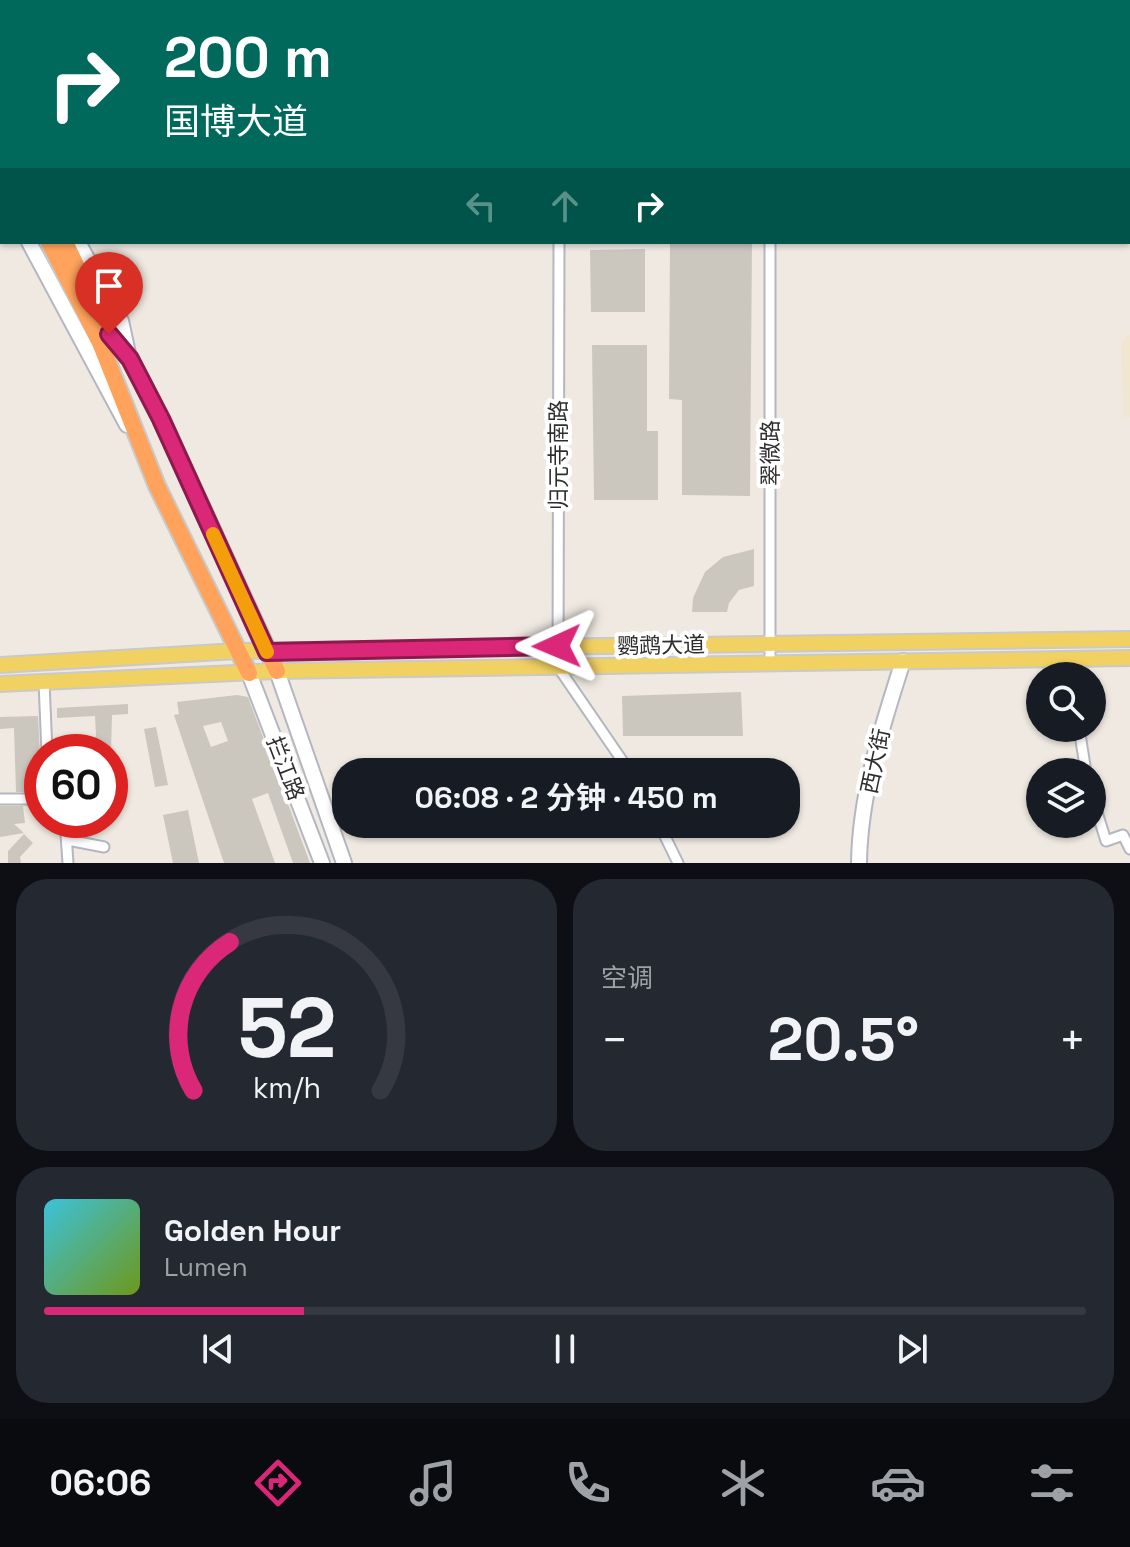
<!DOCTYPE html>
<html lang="zh">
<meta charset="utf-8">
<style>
body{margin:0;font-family:"Space Grotesk","Noto Sans SC",sans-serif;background:#242831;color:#f1f3f6;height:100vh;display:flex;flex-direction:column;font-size:30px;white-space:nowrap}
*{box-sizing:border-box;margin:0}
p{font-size:26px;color:#9ea1a6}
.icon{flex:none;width:44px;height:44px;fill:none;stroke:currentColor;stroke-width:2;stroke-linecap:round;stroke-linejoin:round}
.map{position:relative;height:863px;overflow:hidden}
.details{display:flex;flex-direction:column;gap:16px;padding:16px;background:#0d0f14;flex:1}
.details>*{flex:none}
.banner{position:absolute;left:0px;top:0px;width:1130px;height:244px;box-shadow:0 2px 6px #0004;background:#00695c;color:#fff;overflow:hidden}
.fabs{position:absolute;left:1026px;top:662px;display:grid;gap:16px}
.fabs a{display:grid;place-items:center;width:80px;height:80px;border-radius:50%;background:#171b24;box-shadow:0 2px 6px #0004;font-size:40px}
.speed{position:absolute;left:24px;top:734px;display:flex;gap:16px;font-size:40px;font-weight:700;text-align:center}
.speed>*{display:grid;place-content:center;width:104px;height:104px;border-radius:50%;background:#171b24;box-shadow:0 2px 6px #0004;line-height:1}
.speed .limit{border:12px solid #d22;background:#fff;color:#111}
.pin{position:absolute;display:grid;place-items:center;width:68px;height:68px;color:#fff;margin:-82px -34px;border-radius:50% 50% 50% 0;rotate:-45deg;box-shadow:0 0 8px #0007}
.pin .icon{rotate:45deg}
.me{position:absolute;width:88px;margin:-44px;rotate:269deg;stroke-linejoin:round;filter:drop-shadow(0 0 6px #0008)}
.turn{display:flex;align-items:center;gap:28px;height:168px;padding:0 32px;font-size:36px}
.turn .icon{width:104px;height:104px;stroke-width:2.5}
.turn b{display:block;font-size:56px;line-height:68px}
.lanes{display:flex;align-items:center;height:76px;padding:0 32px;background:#0003;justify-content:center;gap:40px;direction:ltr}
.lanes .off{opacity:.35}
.big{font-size:60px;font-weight:700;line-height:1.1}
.details .card{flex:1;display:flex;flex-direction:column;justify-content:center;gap:12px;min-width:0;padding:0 28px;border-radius:32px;background:#242831}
.details .dial{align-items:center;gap:0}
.dial svg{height:208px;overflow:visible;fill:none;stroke:#363941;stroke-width:7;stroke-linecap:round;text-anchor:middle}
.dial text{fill:#f1f3f6;stroke:none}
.song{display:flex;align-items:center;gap:24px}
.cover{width:96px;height:96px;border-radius:12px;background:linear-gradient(135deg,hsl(190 70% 55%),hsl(80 70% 35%))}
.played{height:8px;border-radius:4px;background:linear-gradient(90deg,#db2777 25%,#363941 25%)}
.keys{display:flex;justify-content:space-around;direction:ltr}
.heat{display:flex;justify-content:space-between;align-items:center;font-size:44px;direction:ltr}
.details .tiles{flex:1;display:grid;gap:16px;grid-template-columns:1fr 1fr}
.card:last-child{grid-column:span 2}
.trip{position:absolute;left:332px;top:758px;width:468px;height:80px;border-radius:32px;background:#171b24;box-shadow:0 2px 6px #0004;font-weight:700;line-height:80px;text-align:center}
.tab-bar{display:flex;height:128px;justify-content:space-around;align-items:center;background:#090b0e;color:#9ea1a6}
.tab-bar .icon{width:56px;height:56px}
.tab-bar .current{color:#db2777}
.tab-bar b{font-size:36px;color:#f1f3f6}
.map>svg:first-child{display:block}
.education{fill:#f0e6d1}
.building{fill:#cbc7bf;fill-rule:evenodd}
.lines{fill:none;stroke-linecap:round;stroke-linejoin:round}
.street-casing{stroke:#b4b7c1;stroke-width:13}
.secondary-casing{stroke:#b4b7c1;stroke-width:18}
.primary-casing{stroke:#c9c9c9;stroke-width:18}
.highway-casing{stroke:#c9c9c9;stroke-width:20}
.street{stroke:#fff;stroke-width:9}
.secondary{stroke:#fff;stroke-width:14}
.primary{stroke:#f2d163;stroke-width:14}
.highway{stroke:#ffa35c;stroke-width:16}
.route-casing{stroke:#8e194d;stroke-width:20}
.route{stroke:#db2777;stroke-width:14}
.slow{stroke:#f59e0b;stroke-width:14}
.labels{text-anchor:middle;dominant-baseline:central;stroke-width:8;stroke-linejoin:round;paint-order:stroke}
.street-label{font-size:22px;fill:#2e2e2e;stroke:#fff}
</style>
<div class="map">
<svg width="1130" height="863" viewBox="0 0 1130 863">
<rect width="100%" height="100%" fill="#efe9e1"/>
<!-- education -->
<path class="education" d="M1130,334v83h-7l-2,-76z"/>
<!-- building -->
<path class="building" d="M670,242h82l-2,254 -68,-1v-95l-13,-1z
M645,249v63h-54l-1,-62z
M592,345h55v86h11v69h-64z
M754,549v37l-15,4 -10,13 -2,9h-35l1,-14 12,-26 18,-15z
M741,692l2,44h-120l-1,-40z
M237,695l11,2 62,166h-17l-25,-70 -16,6 23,64h-51l-50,-148 5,-1 -2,-12zM221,722l7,19 -17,6 -8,-21z
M128,704v10l-16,1 -1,37h-24v-8h7l2,-9 -1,-19 -38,2v-10z
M38,716l4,76h-26l-2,-64 -14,1v-12z
M156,727l12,58 -13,2 -11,-58z
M0,806h23l2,17 -11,1 10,9 -24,4z
M188,810l11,53h-26l-10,-48z
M24,834l9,9 -13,14 1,6h-13v-12z"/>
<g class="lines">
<defs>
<path id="street" d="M593,0l1,2
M768,0v2
M1021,0v2
M1128,212h2
M559,242l-1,425 72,105
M770,242v422
M1076,659v17
M44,682l3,70
M1079,728l7,44
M1092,796l14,45 17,-6 7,14
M0,799h42
M65,820l3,43
M659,824l19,39
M68,840l36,7"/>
<path id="secondary" d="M611,2l6,-2
M0,115l2,3
M0,187l2,3
M29,242l98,183
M78,242l43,79 8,37
M277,671l67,192
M249,673l73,190
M859,863c1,-70 23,-136 44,-202"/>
<path id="primary" d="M0,665l238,-14 892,-12
M0,684l277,-13 853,-13"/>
<path id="highway" d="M0,134l2,3
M0,162l2,3
M49,242l50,98 58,146 92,187
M65,242l44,92 21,25 31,60 116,252"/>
</defs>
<!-- street casing -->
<use href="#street" class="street-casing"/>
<!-- secondary casing -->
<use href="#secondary" class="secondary-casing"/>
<!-- primary casing -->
<use href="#primary" class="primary-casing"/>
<!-- highway casing -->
<use href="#highway" class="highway-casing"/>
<!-- street -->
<use href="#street" class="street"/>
<!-- secondary -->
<use href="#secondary" class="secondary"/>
<!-- primary -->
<use href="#primary" class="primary"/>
<!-- highway -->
<use href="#highway" class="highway"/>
</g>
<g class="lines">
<defs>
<path id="route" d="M109,334l21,25 31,60 106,233 290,-6"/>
</defs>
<!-- route casing -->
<use href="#route" class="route-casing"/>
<!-- route -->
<use href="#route" class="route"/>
<!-- slow -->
<path class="slow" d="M213,534l54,118"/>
</g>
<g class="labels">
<!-- street labels -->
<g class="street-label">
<text transform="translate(770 453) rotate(-90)">翠微路</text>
<text transform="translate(558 455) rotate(-90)">归元寺南路</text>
<text transform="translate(661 645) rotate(-1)">鹦鹉大道</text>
<text transform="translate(875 761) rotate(-78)">西大街</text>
<text transform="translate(286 768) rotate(69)">拦江路</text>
</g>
</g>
</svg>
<div class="fabs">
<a><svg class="icon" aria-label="search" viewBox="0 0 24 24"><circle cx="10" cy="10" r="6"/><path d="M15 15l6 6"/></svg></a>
<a><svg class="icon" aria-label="layers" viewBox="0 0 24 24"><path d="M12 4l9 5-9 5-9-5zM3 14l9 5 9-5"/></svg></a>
</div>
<div class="speed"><div class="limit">60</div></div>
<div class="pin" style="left:109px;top:334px;background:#d93025"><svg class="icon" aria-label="arrive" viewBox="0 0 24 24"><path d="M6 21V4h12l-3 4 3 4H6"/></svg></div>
<svg class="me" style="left:557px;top:646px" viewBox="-20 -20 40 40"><path d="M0-17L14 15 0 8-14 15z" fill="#db2777" stroke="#fff" stroke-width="4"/></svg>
<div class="trip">06:08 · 2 分钟 · 450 m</div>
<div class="banner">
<div class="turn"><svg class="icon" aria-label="right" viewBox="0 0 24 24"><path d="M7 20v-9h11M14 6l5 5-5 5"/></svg><div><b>200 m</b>国博大道</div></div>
<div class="lanes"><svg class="icon off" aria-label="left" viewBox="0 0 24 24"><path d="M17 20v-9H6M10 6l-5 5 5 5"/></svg><svg class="icon off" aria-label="ahead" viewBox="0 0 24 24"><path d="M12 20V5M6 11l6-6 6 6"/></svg><svg class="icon" aria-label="right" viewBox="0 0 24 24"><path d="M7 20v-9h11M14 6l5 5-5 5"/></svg></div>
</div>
</div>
<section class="details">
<div class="tiles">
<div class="card dial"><svg viewBox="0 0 100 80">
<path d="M14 69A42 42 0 1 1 86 69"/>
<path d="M14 69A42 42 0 0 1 28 12" stroke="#db2777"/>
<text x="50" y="56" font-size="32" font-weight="700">52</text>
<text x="50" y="72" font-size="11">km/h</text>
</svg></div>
<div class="card"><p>空调</p>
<div class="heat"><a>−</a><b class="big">20.5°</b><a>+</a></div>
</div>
<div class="card">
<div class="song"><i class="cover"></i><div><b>Golden Hour</b><p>Lumen</p></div></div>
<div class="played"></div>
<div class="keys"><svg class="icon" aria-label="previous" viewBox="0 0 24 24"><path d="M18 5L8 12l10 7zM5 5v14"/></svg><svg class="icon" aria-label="pause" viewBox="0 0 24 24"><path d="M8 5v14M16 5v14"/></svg><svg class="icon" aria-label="next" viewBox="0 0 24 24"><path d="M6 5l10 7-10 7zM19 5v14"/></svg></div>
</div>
</div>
</section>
<nav class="tab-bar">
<b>06:06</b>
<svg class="icon current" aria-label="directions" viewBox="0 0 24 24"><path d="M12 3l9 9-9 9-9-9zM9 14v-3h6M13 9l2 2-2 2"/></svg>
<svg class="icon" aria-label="music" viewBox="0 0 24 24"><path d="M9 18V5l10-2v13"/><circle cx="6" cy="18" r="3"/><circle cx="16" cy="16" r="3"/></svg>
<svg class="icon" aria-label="phone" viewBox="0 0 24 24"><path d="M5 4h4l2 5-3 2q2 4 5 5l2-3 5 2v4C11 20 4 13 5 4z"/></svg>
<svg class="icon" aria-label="climate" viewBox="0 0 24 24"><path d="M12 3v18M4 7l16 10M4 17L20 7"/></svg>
<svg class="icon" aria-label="car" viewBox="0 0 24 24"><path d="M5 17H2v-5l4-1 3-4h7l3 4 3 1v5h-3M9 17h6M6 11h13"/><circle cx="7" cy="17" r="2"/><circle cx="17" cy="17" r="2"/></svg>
<svg class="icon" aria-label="filters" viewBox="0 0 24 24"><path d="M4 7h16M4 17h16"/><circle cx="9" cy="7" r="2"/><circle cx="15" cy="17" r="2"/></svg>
</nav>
